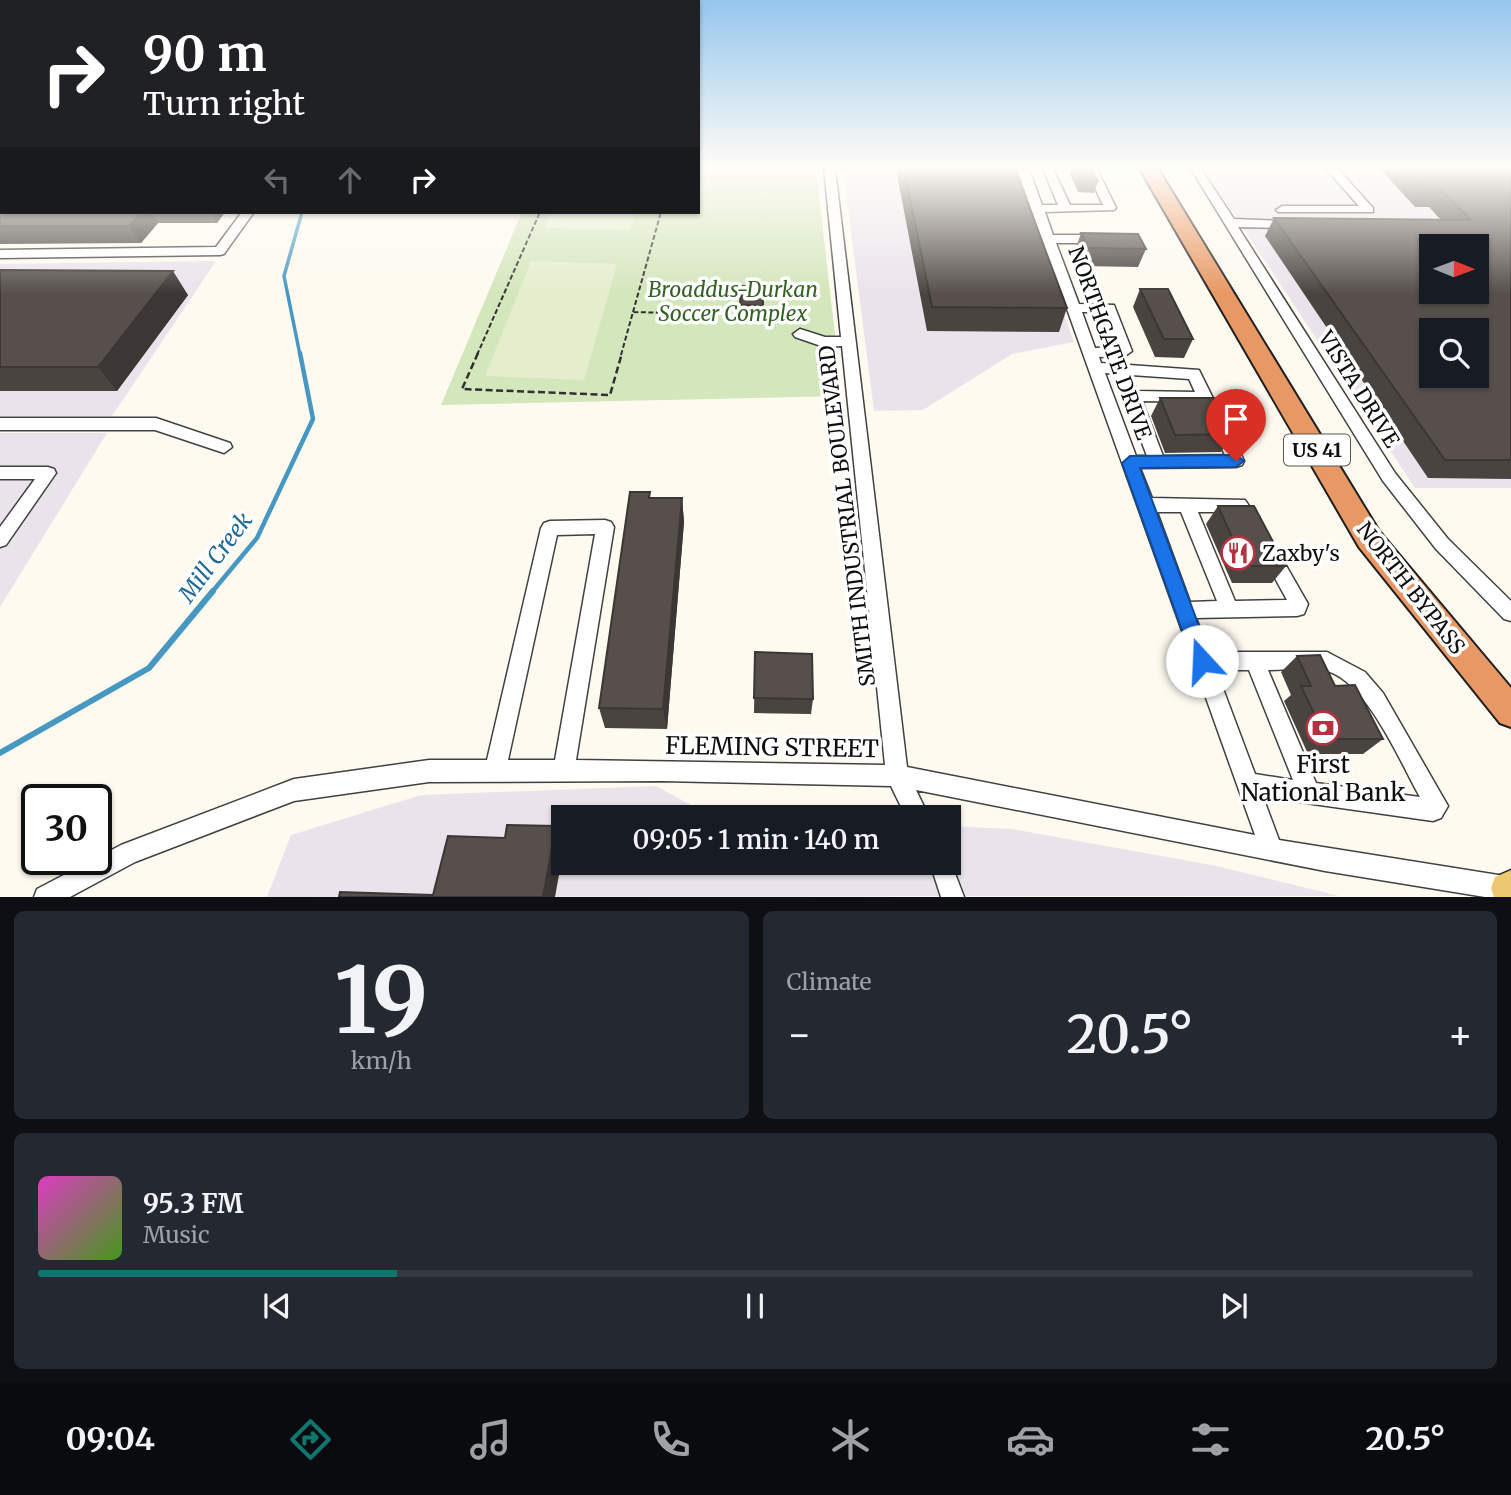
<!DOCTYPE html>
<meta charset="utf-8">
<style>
body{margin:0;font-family:Merriweather,serif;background:#242831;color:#f1f3f6;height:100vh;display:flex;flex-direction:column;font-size:26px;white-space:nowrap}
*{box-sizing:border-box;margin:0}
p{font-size:23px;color:#9ea1a6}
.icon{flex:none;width:38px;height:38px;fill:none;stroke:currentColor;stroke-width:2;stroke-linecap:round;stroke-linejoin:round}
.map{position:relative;height:897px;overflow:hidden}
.side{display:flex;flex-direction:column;gap:14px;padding:14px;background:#0d0f14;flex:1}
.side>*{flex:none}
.hud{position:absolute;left:0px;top:0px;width:700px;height:214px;box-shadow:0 2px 5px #0004;background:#202124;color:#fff;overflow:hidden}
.needle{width:46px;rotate:91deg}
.tools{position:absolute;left:1419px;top:234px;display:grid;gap:14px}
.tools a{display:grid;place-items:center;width:70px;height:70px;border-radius:0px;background:#171b24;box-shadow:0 2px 5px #0004;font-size:35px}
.speed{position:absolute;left:21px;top:784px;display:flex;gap:14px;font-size:35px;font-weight:700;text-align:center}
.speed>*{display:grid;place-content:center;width:91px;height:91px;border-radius:50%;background:#171b24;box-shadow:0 2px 5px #0004;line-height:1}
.speed .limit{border:4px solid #111;border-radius:10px;background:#fff;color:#111}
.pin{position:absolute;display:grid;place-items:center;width:60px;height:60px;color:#fff;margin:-72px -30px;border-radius:50% 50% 50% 0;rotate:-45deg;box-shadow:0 0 7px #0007}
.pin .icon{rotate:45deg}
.me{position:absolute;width:77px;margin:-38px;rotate:340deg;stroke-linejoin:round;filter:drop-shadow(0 0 5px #0008)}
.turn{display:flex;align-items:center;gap:24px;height:147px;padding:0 28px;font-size:32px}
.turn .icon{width:91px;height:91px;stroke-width:2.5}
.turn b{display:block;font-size:49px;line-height:60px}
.lanes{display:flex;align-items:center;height:66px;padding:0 28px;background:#0003;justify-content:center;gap:35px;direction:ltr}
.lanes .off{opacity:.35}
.big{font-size:52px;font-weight:600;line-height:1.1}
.side .card{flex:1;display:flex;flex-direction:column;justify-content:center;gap:10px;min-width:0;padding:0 24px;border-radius:10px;background:#242831}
.side .dial{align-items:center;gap:0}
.dial b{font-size:91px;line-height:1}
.song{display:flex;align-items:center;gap:21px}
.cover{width:84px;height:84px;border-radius:10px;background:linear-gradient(135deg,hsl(310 70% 55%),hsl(100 70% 35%))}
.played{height:7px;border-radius:4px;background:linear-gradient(90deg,#0f766e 25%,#363941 25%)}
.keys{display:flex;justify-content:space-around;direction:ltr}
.heat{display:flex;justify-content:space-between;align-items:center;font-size:38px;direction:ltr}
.side .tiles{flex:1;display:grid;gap:14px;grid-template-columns:1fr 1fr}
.card:last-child{grid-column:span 2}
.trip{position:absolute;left:551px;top:805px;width:410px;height:70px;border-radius:0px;background:#171b24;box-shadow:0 2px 5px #0004;font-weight:600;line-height:70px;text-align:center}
.dock{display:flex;height:112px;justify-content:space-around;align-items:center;background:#090b0e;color:#9ea1a6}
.dock .icon{width:49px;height:49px}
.dock .current{color:#0f766e}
.dock b{font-size:32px;color:#f1f3f6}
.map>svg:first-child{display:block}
.industrial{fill:#eae3ec;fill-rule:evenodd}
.green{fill:#d4e6bc}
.pitch{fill:#e4eecd}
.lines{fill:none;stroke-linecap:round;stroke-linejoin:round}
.stream-far2{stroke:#4698c2;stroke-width:3.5}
.stream-far1{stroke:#4698c2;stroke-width:4.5}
.stream{stroke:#4698c2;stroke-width:6}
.minor-casing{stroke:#414141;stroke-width:3}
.major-casing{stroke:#1f1f1f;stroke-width:3}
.highway-casing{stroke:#1f1f1f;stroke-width:4}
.path-far1{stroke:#303030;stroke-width:2;stroke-dasharray:5 2.5;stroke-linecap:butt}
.path{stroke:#303030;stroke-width:2.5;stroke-dasharray:7 3.5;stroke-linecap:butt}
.minor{fill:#fff;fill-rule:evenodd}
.major{fill:#edc771;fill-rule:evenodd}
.highway{fill:#e89864;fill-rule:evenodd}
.wall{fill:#4a4440}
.shaded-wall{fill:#3c3734}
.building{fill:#564f4b;stroke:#3c3734;stroke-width:2;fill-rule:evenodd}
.route{fill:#1a73e8;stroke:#114b97;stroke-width:2}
.labels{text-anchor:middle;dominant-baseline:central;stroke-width:7;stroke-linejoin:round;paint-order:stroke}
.shield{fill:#fff;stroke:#565656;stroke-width:2}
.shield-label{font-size:19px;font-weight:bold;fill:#0e0e0e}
.park-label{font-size:21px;font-style:italic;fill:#346124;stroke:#fff}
.street-label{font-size:21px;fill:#0e0e0e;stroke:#fff}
.poi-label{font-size:21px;fill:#0e0e0e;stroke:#fff;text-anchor:start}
.water-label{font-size:23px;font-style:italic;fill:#216a96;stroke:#fff}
.near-street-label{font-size:24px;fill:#0e0e0e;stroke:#fff}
.near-poi-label{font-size:24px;fill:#0e0e0e;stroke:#fff}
</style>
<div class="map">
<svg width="1511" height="897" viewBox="0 0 1511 897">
<rect width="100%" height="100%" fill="#fefaf0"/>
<!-- industrial -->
<path class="industrial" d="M843,169h169l62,173 -62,12 -89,56 -49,1z
M1204,169h307v319h-96zM1432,247h45v45h-45zM1432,331h45v45h-45z
M216,261l-104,155h-112v-152z
M0,433h107l-107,174z
M656,786l48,26 87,5h-227v46h384l1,-37 63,3 205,37 122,30 -1072,1 24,-62 130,-40z"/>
<!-- green -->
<path class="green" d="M698,169h118l26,227 -401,9 81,-193h176z"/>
<!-- pitch -->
<path class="pitch" d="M551,212h84l-5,18 -85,-2z
M531,261l86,3 -33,116 -99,-4z"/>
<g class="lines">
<!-- stream-far2 -->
<path class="stream-far2" d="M300,355l-16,-79 18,-64"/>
<!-- stream-far1 -->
<path class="stream-far1" d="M212,592l45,-54 56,-119 -13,-66"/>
<!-- stream -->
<path class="stream" d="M0,753l149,-85 64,-77"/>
<defs>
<path id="minor" d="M824,169h11l72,598 348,68 -238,-666h12l13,36h16l-15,-36h10l17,36h33l-17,-36h11l19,39 -2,2 -69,2 8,23h45l6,4 -6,4h-42l23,61 35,1 18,46 -7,5 -26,1 2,6 98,7 45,91 -2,4 -6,2 -96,1 12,30 93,2 15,22 -2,5c-12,4 -17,-6 -23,-15h-37l37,89 52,-1 -26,-47 3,-5 6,-2 6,2 32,56 -4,10 -7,2 -101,2 13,34h118l38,20 18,21 65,113 -7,12 -8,3 -170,-24 16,43 232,37v20h-26l-160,-26 -409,-81 13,27h-23l-15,-31 -229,-5 -233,1 -135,19 -159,61 -65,35h-36l3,-8 84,-44 173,-66 135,-19h58l54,-232 3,-5 6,-2 55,-1 6,2 3,5 -38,233 309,5 -43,-419 -18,1 -29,-10 -2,-3 7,-5 25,8h16zM1082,312h22l12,35 -21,1zM1105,373l11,1 31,82h-11zM1131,375l58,4 6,13 -58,-1zM1142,401l58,1 25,53 -62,1zM1157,512h24l36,89 -27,1zM595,534l-40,226h-47l49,-225zM1216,670h33l44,110 -38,-6zM1268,670c18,0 38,-3 55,0 42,7 77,92 97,127l-104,-14z
M1191,169h10l33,50 50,2 2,3 -6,4 -42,-1 157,246 53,66 63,62v20l-7,-2 -68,-70 -53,-68z
M1326,169h12l35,39v4h-95l-2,-2 6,-4h77z
M242,212h12l-30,42 -4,1 -220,3v-8l216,-3z
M0,418h156l74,25 2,4 -8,6 -69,-23h-155z
M0,467h48l6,2 2,4 -50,72 -6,2v-20l35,-48h-35z
M948,855l16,42h-23l-11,-34h18z"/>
<path id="major" d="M1511,870v27h-17l-3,-9 4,-11z"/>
<path id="highway" d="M1140,169h18l221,362 132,157v39l-11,-4 -141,-176z"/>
</defs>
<!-- minor casing -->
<use href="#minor" class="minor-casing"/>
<!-- major casing -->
<use href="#major" class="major-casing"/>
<!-- highway casing -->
<use href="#highway" class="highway-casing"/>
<!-- path-far1 -->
<path class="path-far1" d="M633,312l28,-100
M477,355l63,-143
M621,355l12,-43 77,2"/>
<!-- path -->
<path class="path" d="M478,353l-16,36 148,6 12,-42"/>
<!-- minor -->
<use href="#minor" class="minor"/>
<!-- major -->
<use href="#major" class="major"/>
<!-- highway -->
<use href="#highway" class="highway"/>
</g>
<!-- wall -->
<path class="wall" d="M0,169l2,43h223l-8,11h-59l-17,20 -141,1z
M896,169h119l52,139 -8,24 -132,-1z
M1071,169h21l6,12 -4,12 -16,-1 -8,-18z
M1380,169h131v310l-83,-1 -163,-242 9,-18 167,2 -12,-13h-14z
M1081,233l65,16 -8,18 -57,-1 -6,-15z
M0,270l188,25 -71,96h-117z
M763,287v31h-23v-13z
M1140,289l53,50 -9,19 -29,-1 -22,-50z
M1160,398l72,36 -11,18 -56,1 -14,-37z
M651,498h31l2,24 -17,207 -62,-1 -6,-20z
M1218,506l68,60 -14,17h-40l-26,-59z
M755,652l58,47 -2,15 -57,-1z
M1297,656l38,30 48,53 -20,15h-55l-24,-53 7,-6 -10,-23z"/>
<!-- shaded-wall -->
<path class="shaded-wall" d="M141,212h10l7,11 -17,20 -12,-17z
M211,212h14l-8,11z
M173,271l15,24 -71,96 -19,-24z
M682,498l2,24 -17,207 -4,-20z
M556,826l8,15v6l-9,50h-12z"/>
<!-- building -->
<path class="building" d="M0,169h2v43h139l-12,14h-129z
M904,169h111l52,139 -135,-1z
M1076,169h16l6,12h-16z
M1407,169h104v291h-66l-171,-242 197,2 -31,-31h-13zM1432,247h45v45h-45zM1432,331h45v45h-45z
M1081,233l57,1 8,15 -58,-1z
M0,270l173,1 -75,96h-98z
M741,286l22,1v19l-23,-1z
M1140,289h28l25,50h-29z
M1160,398h54l18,36 -57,1z
M630,492h20l-1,6h33l-19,211 -64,-1z
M1218,506h36l32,60h-41z
M755,652l57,2 1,45 -59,-1z
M1320,655l15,31 20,-1 28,54h-57l-25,-53h10l-14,-30z
M507,825l49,1 -13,71h-204l1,-5 93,3 15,-59 57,2z"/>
<!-- sky -->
<linearGradient id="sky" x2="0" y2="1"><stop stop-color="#95c6ec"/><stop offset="0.57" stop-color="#fffdf8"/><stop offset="1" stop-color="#fffdf8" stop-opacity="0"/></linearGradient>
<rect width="1511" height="294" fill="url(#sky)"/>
<!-- route -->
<path class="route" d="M1236,455l8,6 -8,6 -96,1 72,193 -3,7 -7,2 -6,-2 -3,-7 -71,-198 8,-7z"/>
<!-- icons -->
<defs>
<symbol id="restaurant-ring" viewBox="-11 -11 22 22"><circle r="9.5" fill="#fff" stroke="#b33140" stroke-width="1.5"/><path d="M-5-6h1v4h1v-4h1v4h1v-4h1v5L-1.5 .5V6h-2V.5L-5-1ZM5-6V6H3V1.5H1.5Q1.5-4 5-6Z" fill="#b33140"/></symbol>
<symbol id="bank-ring" viewBox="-11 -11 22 22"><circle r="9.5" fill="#fff" stroke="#b33140" stroke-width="1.5"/><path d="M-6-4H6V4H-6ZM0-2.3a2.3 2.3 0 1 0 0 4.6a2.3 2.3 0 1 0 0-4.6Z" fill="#b33140"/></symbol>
</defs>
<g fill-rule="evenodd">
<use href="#restaurant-ring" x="1219" y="534" width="38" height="38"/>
<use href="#bank-ring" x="1304" y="709" width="38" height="38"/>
</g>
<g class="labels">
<!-- shield labels -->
<rect class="shield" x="1284" y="434.5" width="66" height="31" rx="5"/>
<g class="shield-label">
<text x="1317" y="450">US 41</text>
</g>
<!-- park labels -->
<g class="park-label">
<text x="733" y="289">Broaddus-Durkan<tspan x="733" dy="24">Soccer Complex</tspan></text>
</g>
<!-- street labels -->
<g class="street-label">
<text transform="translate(1110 343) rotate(70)">NORTHGATE DRIVE</text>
<text transform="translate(1359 389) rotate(58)">VISTA DRIVE</text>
<text transform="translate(847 516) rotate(-97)">SMITH INDUSTRIAL BOULEVARD</text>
<text transform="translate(1411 588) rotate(52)">NORTH BYPASS</text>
</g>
<!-- poi labels -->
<g class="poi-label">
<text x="1262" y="553">Zaxby's</text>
</g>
<!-- water labels -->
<g class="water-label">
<text transform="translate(215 557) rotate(-53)">Mill Creek</text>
</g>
<!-- near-street labels -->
<g class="near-street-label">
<text transform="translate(772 747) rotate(1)">FLEMING STREET</text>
</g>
<!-- near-poi labels -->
<g class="near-poi-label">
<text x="1323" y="764">First<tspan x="1323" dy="28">National Bank</tspan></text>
</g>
</g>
</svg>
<div class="tools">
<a><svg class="needle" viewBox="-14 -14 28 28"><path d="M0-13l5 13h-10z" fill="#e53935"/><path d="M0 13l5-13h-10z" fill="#9ea1a6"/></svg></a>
<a><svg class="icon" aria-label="search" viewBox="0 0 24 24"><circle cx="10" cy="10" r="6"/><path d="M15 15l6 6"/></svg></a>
</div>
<div class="speed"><div class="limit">30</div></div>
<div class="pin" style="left:1236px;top:461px;background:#d93025"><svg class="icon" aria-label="arrive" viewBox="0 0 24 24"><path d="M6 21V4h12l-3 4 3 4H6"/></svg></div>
<svg class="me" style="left:1202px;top:661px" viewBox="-20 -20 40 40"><circle r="19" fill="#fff"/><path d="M0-13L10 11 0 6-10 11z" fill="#1a73e8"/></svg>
<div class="trip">09:05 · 1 min · 140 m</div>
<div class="hud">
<div class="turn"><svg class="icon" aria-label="right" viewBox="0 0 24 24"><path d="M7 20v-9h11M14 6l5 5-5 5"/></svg><div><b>90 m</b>Turn right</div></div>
<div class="lanes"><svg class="icon off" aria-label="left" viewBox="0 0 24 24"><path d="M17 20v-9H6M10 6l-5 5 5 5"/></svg><svg class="icon off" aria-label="ahead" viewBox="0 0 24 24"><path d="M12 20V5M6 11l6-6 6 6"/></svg><svg class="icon" aria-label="right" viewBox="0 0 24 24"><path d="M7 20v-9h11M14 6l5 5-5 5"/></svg></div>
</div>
</div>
<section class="side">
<div class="tiles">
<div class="card dial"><b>19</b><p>km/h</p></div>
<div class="card"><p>Climate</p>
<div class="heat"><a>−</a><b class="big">20.5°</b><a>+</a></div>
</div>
<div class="card">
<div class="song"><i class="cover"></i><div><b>95.3 FM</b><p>Music</p></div></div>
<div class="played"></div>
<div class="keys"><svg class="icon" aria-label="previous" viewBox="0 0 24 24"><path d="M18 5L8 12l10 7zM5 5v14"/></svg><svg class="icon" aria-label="pause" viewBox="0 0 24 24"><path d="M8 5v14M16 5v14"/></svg><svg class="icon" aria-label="next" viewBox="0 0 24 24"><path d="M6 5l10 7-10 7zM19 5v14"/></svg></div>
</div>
</div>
</section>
<nav class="dock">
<b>09:04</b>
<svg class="icon current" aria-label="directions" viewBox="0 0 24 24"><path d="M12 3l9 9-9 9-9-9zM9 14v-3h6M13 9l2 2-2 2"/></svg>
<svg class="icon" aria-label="music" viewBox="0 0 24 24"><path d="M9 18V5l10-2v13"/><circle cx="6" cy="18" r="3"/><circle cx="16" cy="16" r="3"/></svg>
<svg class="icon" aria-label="phone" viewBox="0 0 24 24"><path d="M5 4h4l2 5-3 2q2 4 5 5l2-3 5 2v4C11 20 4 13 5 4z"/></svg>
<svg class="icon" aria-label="climate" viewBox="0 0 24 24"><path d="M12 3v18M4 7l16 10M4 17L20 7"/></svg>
<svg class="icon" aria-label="car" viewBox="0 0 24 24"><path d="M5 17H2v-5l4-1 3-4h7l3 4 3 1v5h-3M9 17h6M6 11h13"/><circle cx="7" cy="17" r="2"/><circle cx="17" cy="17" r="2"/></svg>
<svg class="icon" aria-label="filters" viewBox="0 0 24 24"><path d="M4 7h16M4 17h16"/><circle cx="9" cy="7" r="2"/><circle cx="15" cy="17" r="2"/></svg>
<b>20.5°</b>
</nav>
